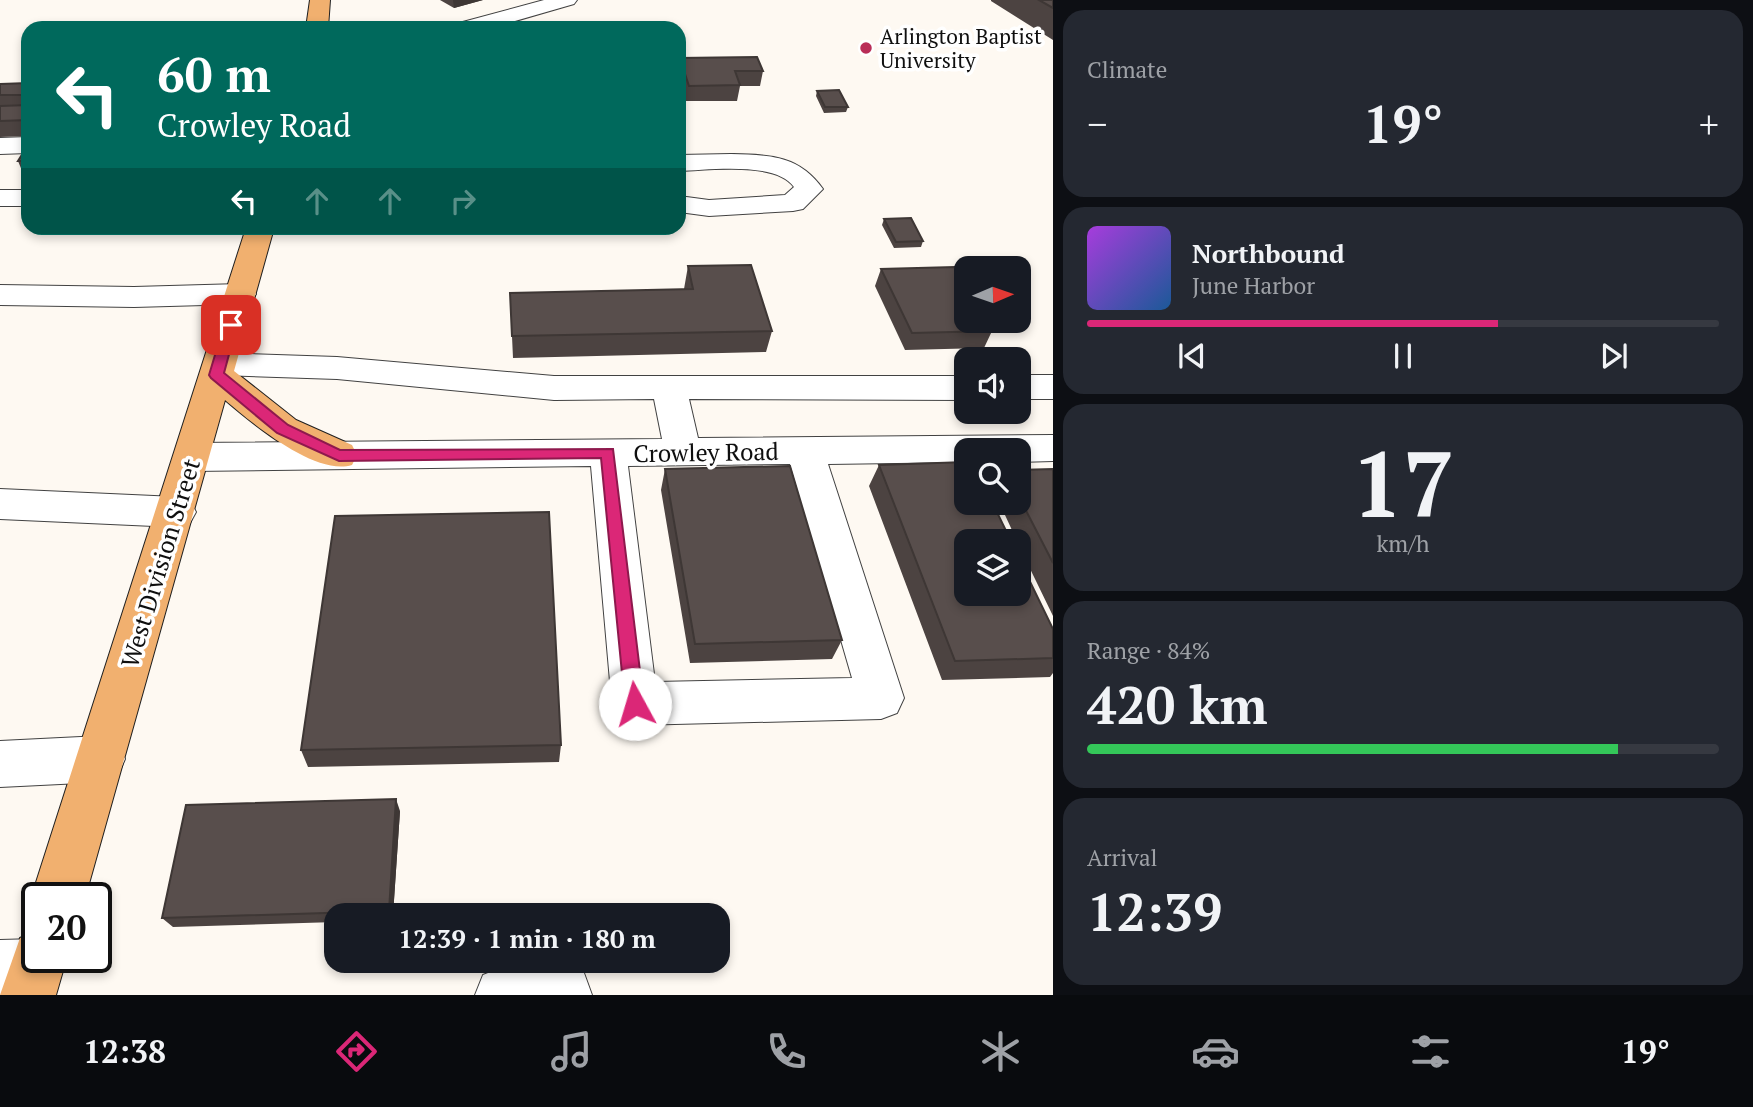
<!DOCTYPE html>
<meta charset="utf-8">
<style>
body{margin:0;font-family:"PT Serif",serif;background:#242831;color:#f1f3f6;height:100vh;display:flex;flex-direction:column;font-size:26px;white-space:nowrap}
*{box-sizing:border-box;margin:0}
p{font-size:23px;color:#9ea1a6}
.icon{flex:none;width:38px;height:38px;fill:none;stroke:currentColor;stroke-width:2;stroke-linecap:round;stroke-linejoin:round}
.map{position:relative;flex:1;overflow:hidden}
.side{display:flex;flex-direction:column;gap:10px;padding:10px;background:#0d0f14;width:700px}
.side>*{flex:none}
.hud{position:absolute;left:21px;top:21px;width:665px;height:214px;border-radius:21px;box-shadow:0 4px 10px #0003;background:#00695c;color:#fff;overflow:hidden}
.needle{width:46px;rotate:88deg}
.tools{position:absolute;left:954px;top:256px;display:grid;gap:14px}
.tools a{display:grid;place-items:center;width:77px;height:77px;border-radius:14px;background:#171b24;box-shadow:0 4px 10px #0003;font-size:35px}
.speed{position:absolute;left:21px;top:882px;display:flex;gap:14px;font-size:35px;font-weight:700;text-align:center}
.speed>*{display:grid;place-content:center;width:91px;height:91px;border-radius:50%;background:#171b24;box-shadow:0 4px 10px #0003;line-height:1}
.speed .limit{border:4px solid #111;border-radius:10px;background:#fff;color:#111}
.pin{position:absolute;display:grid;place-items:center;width:60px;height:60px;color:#fff;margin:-30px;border-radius:14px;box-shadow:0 4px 10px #0006}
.me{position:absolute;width:77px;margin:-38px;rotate:354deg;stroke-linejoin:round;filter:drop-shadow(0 0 5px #0008)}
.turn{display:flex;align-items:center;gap:24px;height:147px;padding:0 21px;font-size:32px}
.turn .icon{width:91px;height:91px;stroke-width:2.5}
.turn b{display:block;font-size:49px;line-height:60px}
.lanes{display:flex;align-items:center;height:66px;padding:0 21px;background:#0003;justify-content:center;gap:35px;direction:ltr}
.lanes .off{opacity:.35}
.big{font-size:52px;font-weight:700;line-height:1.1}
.side .tile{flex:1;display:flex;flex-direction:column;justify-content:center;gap:10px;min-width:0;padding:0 24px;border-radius:21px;background:#242831}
.side .dial{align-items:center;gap:0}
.dial b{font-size:91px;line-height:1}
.song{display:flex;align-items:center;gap:21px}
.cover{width:84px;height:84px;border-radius:10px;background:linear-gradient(135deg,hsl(280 70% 55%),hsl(210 70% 35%))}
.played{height:7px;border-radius:4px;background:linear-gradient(90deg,#db2777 65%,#363941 65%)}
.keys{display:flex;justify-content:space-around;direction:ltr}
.heat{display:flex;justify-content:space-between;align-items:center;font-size:38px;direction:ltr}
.charge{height:10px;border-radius:5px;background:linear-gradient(90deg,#34c759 84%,#363941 0)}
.trip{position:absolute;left:324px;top:903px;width:406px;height:70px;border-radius:21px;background:#171b24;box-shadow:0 4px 10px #0003;font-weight:700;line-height:70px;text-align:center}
.tabs{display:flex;height:112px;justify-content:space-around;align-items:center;background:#090b0e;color:#9ea1a6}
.tabs .icon{width:49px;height:49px}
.tabs .on{color:#db2777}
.tabs b{font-size:32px;color:#f1f3f6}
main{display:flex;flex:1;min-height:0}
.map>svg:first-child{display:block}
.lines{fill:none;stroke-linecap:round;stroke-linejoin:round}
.minor-casing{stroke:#424242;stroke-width:2}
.major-casing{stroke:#202020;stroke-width:2}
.minor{fill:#fff;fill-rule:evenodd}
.major{fill:#f1b06f;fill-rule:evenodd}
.wall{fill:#4c4341}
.shaded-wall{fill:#3e3735}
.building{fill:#584e4c;stroke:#3e3735;stroke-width:2}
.route{fill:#db2777;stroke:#8e194d;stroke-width:2}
.poi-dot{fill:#b92e58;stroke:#fff;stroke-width:2.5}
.labels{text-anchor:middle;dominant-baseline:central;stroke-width:7;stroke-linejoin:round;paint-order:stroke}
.far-poi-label{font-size:21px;fill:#0f0f0f;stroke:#fff;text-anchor:start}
.street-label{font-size:24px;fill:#0f0f0f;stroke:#fff}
</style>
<main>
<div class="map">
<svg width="1053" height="995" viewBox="0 0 1053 995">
<rect width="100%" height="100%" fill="#fef9f2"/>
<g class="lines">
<defs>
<path id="minor" d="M544,0h33l-3,4 -83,24h-35l3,-5z
M28,137v16l-28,1v-16z
M731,154c39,1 68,1 92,35l-20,20 -10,2 -84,5 -30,-4v-16l30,4 76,-5 9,-8c-18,-26 -86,-17 -115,-16v-16z
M0,190h28v16h-28z
M240,284l11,3 5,7 -5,7 -11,3 -106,3 -134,-2v-20l134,2z
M220,353l117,4 217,19h412v24l-277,-1 9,39 355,-3v26l-35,1v-12h-52v12l-138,2 76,234 -7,15 -16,6 -246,6 -16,-6 -7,-15 -21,-238 -399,5 -13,-4 -6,-10 6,-10 13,-4 470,-4 -8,-40 -100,1 -217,-21 -117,-4 -12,-3 -5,-8 5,-8zM790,464l62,214 -197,4 -27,-216z
M1018,375h35v24h-35z
M0,489l176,8 14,4 6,11 -6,11 -14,4 -176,-8z
M101,736l17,7 7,16 -7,16 -17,7 -101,5v-46z
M36,939l1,18h23l4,10 -8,20 -20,8h-36v-55z
M564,965l20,8 8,22h-117l8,-20 20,-8z"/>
<path id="major" d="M310,0h20l-2,28h-22z
M246,228h28l-40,143 62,49 56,25 5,10 -5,10c-37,11 -99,-41 -127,-65l-140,498h-48v13l-6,-13z
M37,930v27h30l-11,38h-56l20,-57z"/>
</defs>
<!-- minor casing -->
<use href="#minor" class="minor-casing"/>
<!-- major casing -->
<use href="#major" class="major-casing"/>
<!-- minor -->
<use href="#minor" class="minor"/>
<!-- major -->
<use href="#major" class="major"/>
</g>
<!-- wall -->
<path class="wall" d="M440,0h43l-29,8z
M991,0h62v40l-62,-39z
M679,58l84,13 -3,15h-20l-3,15h-51l-4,-14h-3z
M28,83v53l-28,1v-53z
M817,91l31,16 -2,5 -22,1 -8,-17z
M28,145v32l-3,1 -7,-17z
M884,219l39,22 -2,6 -27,1 -12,-23z
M688,266l84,65 -6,21 -253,6 -3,-65 174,-4z
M881,269l111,62 -8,17 -79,2 -30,-64z
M879,465l174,164v44l-3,4 -108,3 -73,-194z
M665,469l177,171 -10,19 -142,4 -29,-173z
M1053,469v147l-35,-72v-3h-1l-18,-39h19v-32z
M561,745l-2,17 -251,5 -7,-17z
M400,811l-7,104h-57v7l-163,5 -11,-9z"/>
<!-- shaded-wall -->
<path class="shaded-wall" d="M453,0h30l-29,8z
M396,799l4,12 -7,104h-2l-2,-4z"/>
<!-- building -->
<path class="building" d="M1039,0h14v8z
M757,57l6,14h-28l5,14 -51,1 -5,-15h-5v-13z
M28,83v12h-28v-11z
M839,90l9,17h-23l-8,-16z
M28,105v15l-28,1v-15z
M28,145v16h-10z
M911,218l12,23 -27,1 -12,-23z
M751,265l21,66 -260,5 -2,-43 183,-4 -5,-23z
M955,267l11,19v34h20l6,11 -80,2 -31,-64z
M966,462v40h26l19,39h-45v52h52v-36l35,72v29l-98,3 -76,-196z
M790,466l52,174 -147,4 -30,-175z
M1053,469v94l-35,-68v-25z
M549,512l12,233 -260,5 34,-234z
M396,799l-7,112 -227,7 24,-113z"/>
<!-- route -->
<path class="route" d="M231,321l6,4 -13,48 64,52 52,25 273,-1 31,255 -2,6 -7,3 -7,-3 -3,-6 -24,-246 -262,3 -62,-28 -66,-55 -2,-3 15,-50z"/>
<!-- markers -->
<circle class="poi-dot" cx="866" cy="48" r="7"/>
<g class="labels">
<!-- far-poi labels -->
<g class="far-poi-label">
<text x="880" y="36">Arlington Baptist<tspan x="880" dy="24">University</tspan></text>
</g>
<!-- street labels -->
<g class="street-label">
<text transform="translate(706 452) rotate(-1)">Crowley Road</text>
<text transform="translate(160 563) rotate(-73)">West Division Street</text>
</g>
</g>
</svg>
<div class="tools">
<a><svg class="needle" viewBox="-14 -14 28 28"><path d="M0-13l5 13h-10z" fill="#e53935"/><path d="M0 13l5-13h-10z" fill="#9ea1a6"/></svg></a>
<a><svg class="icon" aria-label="sound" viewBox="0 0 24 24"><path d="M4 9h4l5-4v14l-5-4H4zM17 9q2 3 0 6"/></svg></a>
<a><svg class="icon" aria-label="search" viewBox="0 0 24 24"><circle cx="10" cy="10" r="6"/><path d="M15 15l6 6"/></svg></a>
<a><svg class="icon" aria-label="layers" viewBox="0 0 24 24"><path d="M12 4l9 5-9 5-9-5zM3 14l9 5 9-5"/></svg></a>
</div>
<div class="speed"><div class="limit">20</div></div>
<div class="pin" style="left:231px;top:325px;background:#d93025"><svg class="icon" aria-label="arrive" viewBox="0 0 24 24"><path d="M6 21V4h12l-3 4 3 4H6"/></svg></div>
<svg class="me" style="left:635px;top:704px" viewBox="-20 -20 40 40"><circle r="19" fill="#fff"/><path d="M0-13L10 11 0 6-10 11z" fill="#db2777"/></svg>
<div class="trip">12:39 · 1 min · 180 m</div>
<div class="hud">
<div class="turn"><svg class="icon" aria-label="left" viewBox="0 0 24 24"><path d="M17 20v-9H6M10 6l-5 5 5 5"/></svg><div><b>60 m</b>Crowley Road</div></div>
<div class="lanes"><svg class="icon" aria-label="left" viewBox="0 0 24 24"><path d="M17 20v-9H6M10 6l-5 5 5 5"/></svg><svg class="icon off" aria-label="ahead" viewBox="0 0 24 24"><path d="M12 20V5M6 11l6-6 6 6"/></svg><svg class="icon off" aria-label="ahead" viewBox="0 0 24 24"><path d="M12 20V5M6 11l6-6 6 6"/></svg><svg class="icon off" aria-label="right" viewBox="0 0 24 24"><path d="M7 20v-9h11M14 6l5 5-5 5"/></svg></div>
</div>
</div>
<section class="side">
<div class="tile"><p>Climate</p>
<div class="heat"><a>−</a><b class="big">19°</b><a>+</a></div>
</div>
<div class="tile">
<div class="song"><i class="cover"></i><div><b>Northbound</b><p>June Harbor</p></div></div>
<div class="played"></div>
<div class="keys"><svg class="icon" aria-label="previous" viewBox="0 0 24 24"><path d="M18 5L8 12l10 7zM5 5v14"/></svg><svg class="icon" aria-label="pause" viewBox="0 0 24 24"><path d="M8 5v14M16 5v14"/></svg><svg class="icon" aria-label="next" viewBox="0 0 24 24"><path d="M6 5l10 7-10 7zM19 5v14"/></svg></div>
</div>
<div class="tile dial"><b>17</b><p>km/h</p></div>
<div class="tile"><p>Range · 84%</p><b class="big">420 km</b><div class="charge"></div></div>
<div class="tile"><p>Arrival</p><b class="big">12:39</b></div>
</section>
</main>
<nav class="tabs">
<b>12:38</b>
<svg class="icon on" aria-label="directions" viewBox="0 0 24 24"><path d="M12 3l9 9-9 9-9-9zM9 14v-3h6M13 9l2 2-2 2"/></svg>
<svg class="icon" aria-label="music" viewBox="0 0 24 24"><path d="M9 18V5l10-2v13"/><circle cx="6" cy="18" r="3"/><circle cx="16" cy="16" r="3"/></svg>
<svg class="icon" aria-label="phone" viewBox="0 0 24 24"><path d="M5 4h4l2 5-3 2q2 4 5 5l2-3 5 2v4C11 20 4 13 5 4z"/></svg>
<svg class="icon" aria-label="climate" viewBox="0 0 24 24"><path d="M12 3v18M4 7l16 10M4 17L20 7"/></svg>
<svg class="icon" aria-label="car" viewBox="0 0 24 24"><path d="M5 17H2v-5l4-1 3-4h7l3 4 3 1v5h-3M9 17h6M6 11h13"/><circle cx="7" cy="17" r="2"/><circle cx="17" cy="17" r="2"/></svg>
<svg class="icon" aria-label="filters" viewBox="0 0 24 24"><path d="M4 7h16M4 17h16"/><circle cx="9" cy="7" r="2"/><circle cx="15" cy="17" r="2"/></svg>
<b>19°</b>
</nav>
